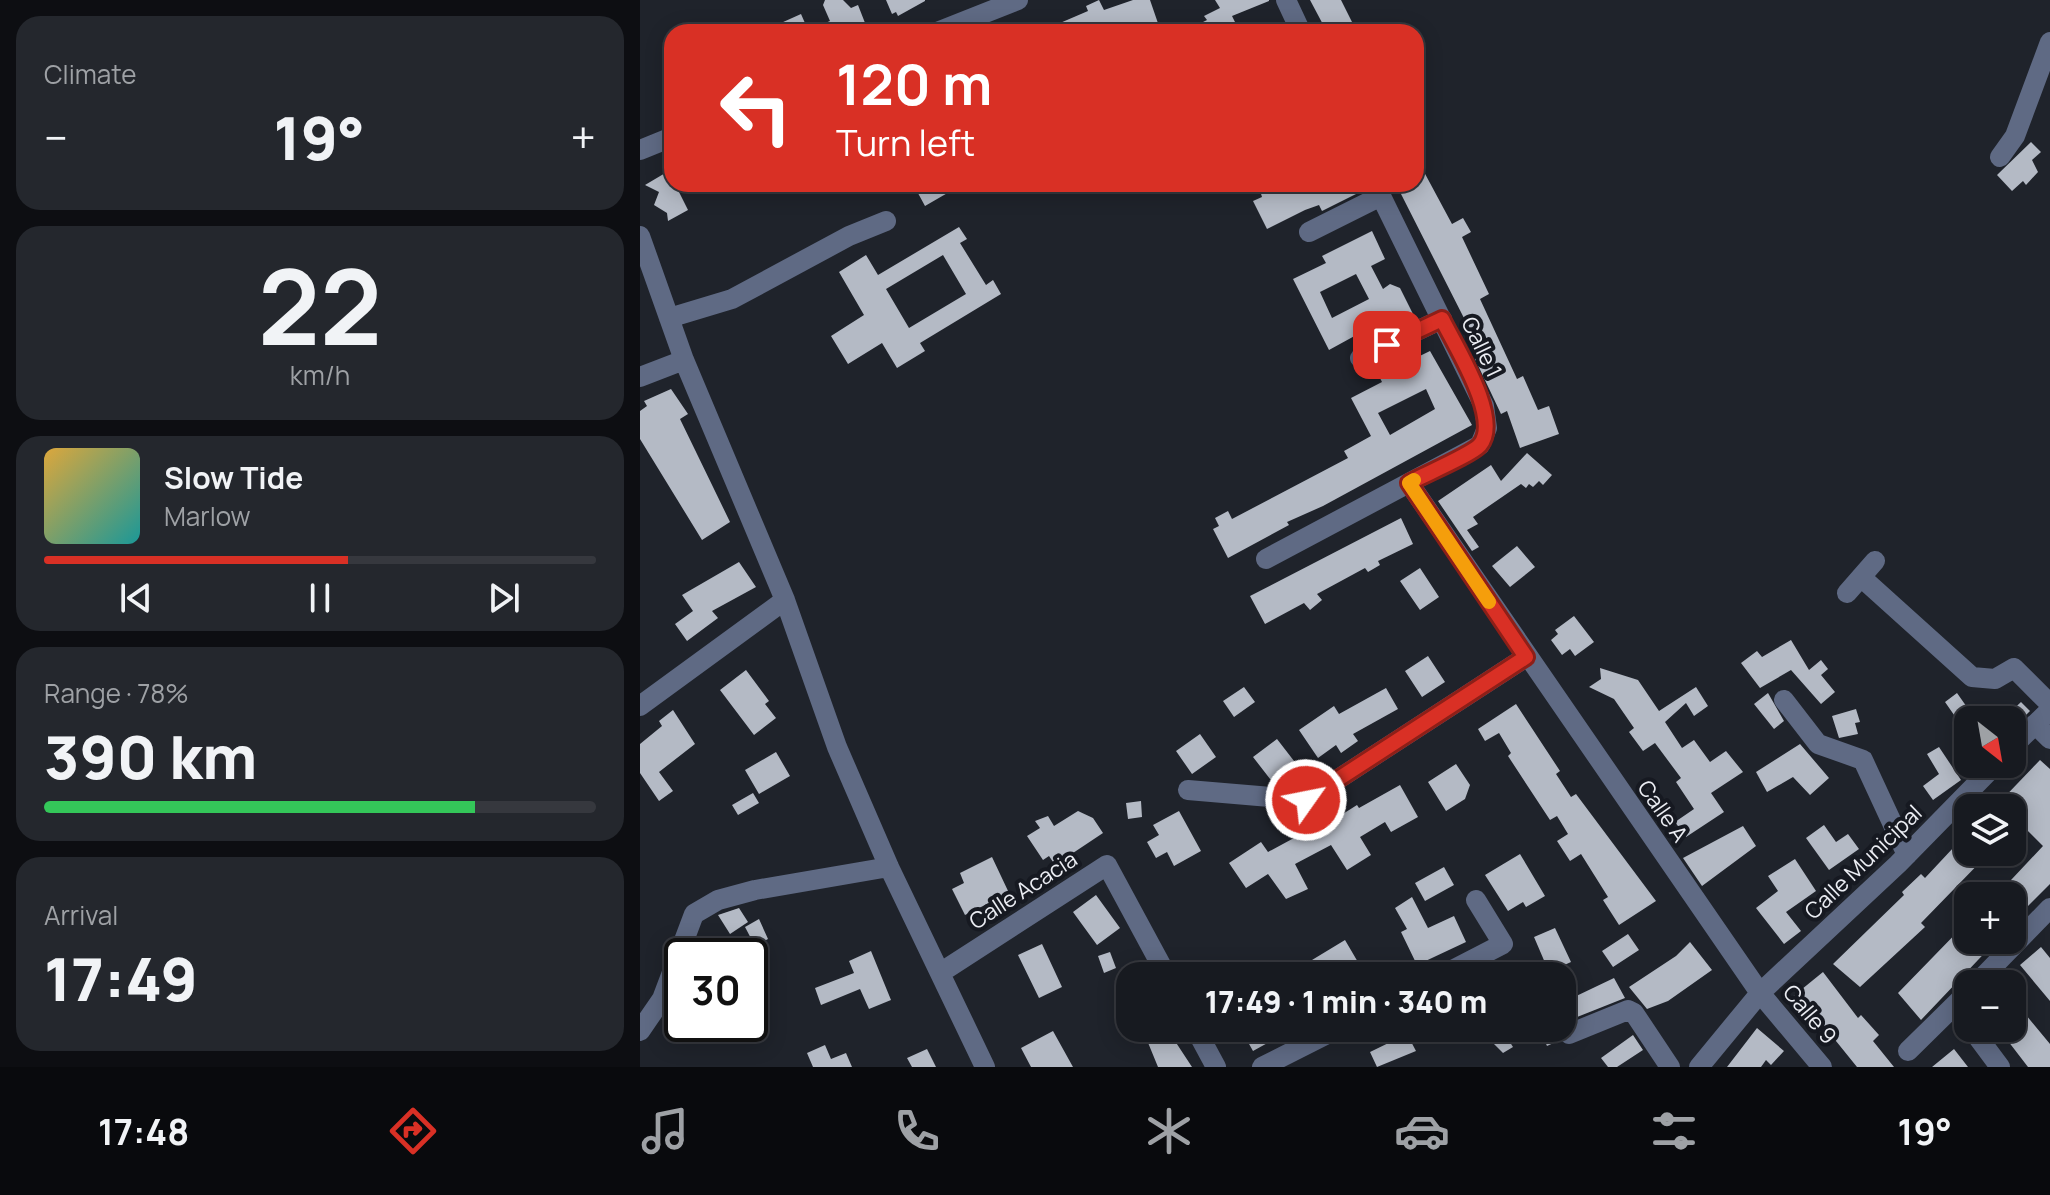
<!DOCTYPE html>
<meta charset="utf-8">
<style>
body{margin:0;font-family:Manrope,sans-serif;background:#24272d;color:#f1f3f6;height:100vh;display:flex;flex-direction:column;font-size:30px;white-space:nowrap}
*{box-sizing:border-box;margin:0}
p{font-size:26px;color:#9ea1a5}
.icon{flex:none;width:44px;height:44px;fill:none;stroke:currentColor;stroke-width:2;stroke-linecap:round;stroke-linejoin:round}
.map{position:relative;flex:1;overflow:hidden}
.sheet{display:flex;flex-direction:column;gap:16px;padding:16px;background:#0d0e12;width:640px}
.sheet>*{flex:none}
.top-card{position:absolute;left:24px;top:24px;width:760px;height:168px;border-radius:24px;box-shadow:0 4px 20px #0003,0 0 0 2px #36383e;background:#d93025;color:#fff;overflow:hidden}
.needle{width:52px;rotate:149deg}
.fabs{position:absolute;left:1314px;top:706px;display:grid;gap:16px}
.fabs a{display:grid;place-items:center;width:72px;height:72px;border-radius:16px;background:#171a20;box-shadow:0 4px 20px #0003,0 0 0 2px #36383e;font-size:40px}
.speed{position:absolute;left:24px;top:938px;display:flex;gap:16px;font-size:40px;font-weight:700;text-align:center}
.speed>*{display:grid;place-content:center;width:104px;height:104px;border-radius:50%;background:#171a20;box-shadow:0 4px 20px #0003,0 0 0 2px #36383e;line-height:1}
.speed .limit{border:4px solid #111;border-radius:12px;background:#fff;color:#111}
.pin{position:absolute;display:grid;place-items:center;width:68px;height:68px;color:#fff;margin:-34px;border-radius:16px;box-shadow:0 4px 12px #0006}
.me{position:absolute;width:88px;margin:-44px;rotate:57deg;stroke-linejoin:round;filter:drop-shadow(0 0 6px #0008)}
.turn{display:flex;align-items:center;gap:28px;height:168px;padding:0 40px;font-size:36px}
.turn .icon{width:104px;height:104px;stroke-width:2.5}
.turn b{display:block;font-size:56px;line-height:68px}
.big{font-size:60px;font-weight:800;line-height:1.1}
.sheet .widget{flex:1;display:flex;flex-direction:column;justify-content:center;gap:12px;min-width:0;padding:0 28px;border-radius:24px;background:#24272d}
.sheet .dial{align-items:center;gap:0}
.dial b{font-size:104px;line-height:1}
.song{display:flex;align-items:center;gap:24px}
.cover{width:96px;height:96px;border-radius:12px;background:linear-gradient(135deg,hsl(40 70% 55%),hsl(180 70% 35%))}
.played{height:8px;border-radius:4px;background:linear-gradient(90deg,#d93025 55%,#36383e 55%)}
.keys{display:flex;justify-content:space-around;direction:ltr}
.heat{display:flex;justify-content:space-between;align-items:center;font-size:44px;direction:ltr}
.charge{height:12px;border-radius:6px;background:linear-gradient(90deg,#34c759 78%,#36383e 0)}
.trip{position:absolute;left:476px;top:962px;width:460px;height:80px;border-radius:24px;background:#171a20;box-shadow:0 4px 20px #0003,0 0 0 2px #36383e;font-weight:800;line-height:80px;text-align:center}
.tab-bar{display:flex;height:128px;justify-content:space-around;align-items:center;background:#090a0d;color:#9ea1a5}
.tab-bar .icon{width:56px;height:56px}
.tab-bar .current{color:#d93025}
.tab-bar b{font-size:36px;color:#f1f3f6}
main{display:flex;flex:1;min-height:0}
.map>svg:first-child{display:block}
.building{fill:#b4bac5;fill-rule:evenodd}
.lines{fill:none;stroke-linecap:round;stroke-linejoin:round}
.minor{stroke:#5f6a84;stroke-width:20}
.route-casing{stroke:#8d1f18;stroke-width:20}
.route{stroke:#d93025;stroke-width:14}
.slow{stroke:#f59e0b;stroke-width:14}
.labels{text-anchor:middle;dominant-baseline:central;stroke-width:8;stroke-linejoin:round;paint-order:stroke}
.street-label{font-size:22px;fill:#ebedf3;stroke:#161921}
</style>
<main>
<section class="sheet">
<div class="widget"><p>Climate</p>
<div class="heat"><a>−</a><b class="big">19°</b><a>+</a></div>
</div>
<div class="widget dial"><b>22</b><p>km/h</p></div>
<div class="widget">
<div class="song"><i class="cover"></i><div><b>Slow Tide</b><p>Marlow</p></div></div>
<div class="played"></div>
<div class="keys"><svg class="icon" aria-label="previous" viewBox="0 0 24 24"><path d="M18 5L8 12l10 7zM5 5v14"/></svg><svg class="icon" aria-label="pause" viewBox="0 0 24 24"><path d="M8 5v14M16 5v14"/></svg><svg class="icon" aria-label="next" viewBox="0 0 24 24"><path d="M6 5l10 7-10 7zM19 5v14"/></svg></div>
</div>
<div class="widget"><p>Range · 78%</p><b class="big">390 km</b><div class="charge"></div></div>
<div class="widget"><p>Arrival</p><b class="big">17:49</b></div>
</section>
<div class="map">
<svg width="1410" height="1067" viewBox="0 0 1410 1067">
<rect width="100%" height="100%" fill="#1f232b"/>
<!-- building -->
<path class="building" d="M185,0h18l8,8 7,-3 9,23 -10,4 -4,-4 -18,4h-74l40,-18 7,16 22,-9 -7,-16z
M246,0h39v1l-27,15 -2,-4 -4,2z
M459,0l5,10 29,-10h17l11,32h-122l49,-21 -2,-5z
M575,0h54v1l-37,15 5,10 -12,6h-42l24,-12 -3,-4 16,-8z
M670,0h31l16,32h-30z
M1391,142l10,10 -9,8 6,12 -12,13 -3,-4 -11,10 -15,-16z
M776,157l36,67 11,-6 8,14 -9,5 27,57 -9,5 37,80 6,-3 15,34 11,-4 10,28 -39,14 -13,-37 -6,3 -26,-55 3,-1 -13,-30 3,-2 -68,-134 -2,-8h18z
M32,169v15h3l13,26 -20,11 -1,-8 -13,-8 5,-13 -14,-7z
M273,184h50l-38,22z
M618,184h95l5,9 -36,18 -3,-6 -14,5 -38,19 -14,-28 9,-4z
M319,227l8,12 -7,4 26,42 7,-5 8,14 -81,49 5,8 -28,17 -15,-25 -34,21 -17,-28 33,-21 -25,-43 27,-17 12,20zM303,255l23,39 -57,34 -23,-39z
M732,231l13,28 -14,7 12,23 7,-5 10,4 15,30 -38,17 -2,-4 -13,7 -2,-5 -31,17 -36,-71 33,-16 -4,-7zM716,274l13,25 -37,19 -12,-26z
M790,351l42,74 -149,81 -36,16 2,3 -61,33 -15,-29 6,-3 -4,-8 13,-7 4,8 116,-61 -4,-7 27,-15 -20,-38 31,-16 -2,-4 15,-10zM786,389l9,20 -45,26 -12,-22z
M31,389l17,25 -8,5 50,103 -28,18 -62,-101v-28l7,-5 -3,-5z
M887,453l25,22 -9,10 -4,-4 -6,6 -4,-3 -3,4 -5,-4 -48,33 5,7 -11,6 12,17 -7,4 -34,-50 53,-36 10,16z
M761,518l12,26 -35,17 2,4 -12,7 -3,-4 -48,26 5,6 -12,10 -6,-7 -39,21 -15,-28z
M877,546l18,21 -25,20 -18,-21z
M99,562l17,25 -44,24 6,7 -31,23 -12,-17 18,-13 -11,-16z
M780,568l19,29 -19,13 -20,-29z
M934,616l20,26 -19,14 -5,-7 -8,6 -11,-15 7,-6 -3,-4z
M1151,640l18,30 12,-10 7,9 -7,6 14,17 -14,12 -30,-34 -31,18 -19,-25 16,-12 5,6z
M788,656l17,26 -23,15 -17,-26z
M960,668l38,12 21,31 37,-24 12,19 -14,10 -8,-13 -21,19 17,26 12,-8 16,22 16,-11 17,21 -32,21 13,19 -38,25 -11,-15 19,-13 -18,-27 5,-4 -26,-35 -12,8 -14,-19 5,-4 -20,-29 -25,-12 12,-8z
M106,670l23,31 -4,3 11,14 -22,17 -34,-45z
M604,687l11,15 -21,15 -11,-16z
M746,688l12,21 -45,25 5,7 -17,12 -5,-8 -18,13 -19,-28 35,-24 5,8z
M1128,693l16,28 -10,8 -20,-25z
M1317,693l19,27h-8v15l-23,-33z
M1381,702l9,9 -18,18v-9h-10z
M876,704l44,67 -4,3 15,23 5,-3 80,107 -37,24 -16,-25 5,-3 -27,-43 -11,7 -13,-20 11,-7 -11,-18 -7,4 -42,-64 3,-3 -12,-20 -14,8 -7,-12z
M1216,709l4,13 -5,1 3,11 -19,4 -7,-22z
M33,710l22,34 -36,28 14,19 -14,10 -19,-28v-29l22,-18 -3,-5z
M560,734l16,23 -24,17 -16,-23z
M637,739l24,31 -19,15 -8,-1 -21,-27z
M1160,744l29,34 -19,17 -17,-18 -26,15 -11,-20z
M1299,747l22,33 -28,20 -10,-14 16,-12 -12,-20z
M136,752l14,24 -31,18 -14,-24z
M1400,760l10,9v115l-38,38v-26h-16l47,-50 -18,-18 -13,13v-33h-18z
M816,764l14,21 -5,14 -19,12 -18,-29z
M760,785l18,32 -27,15 -6,-10 -25,15 11,18 -24,15 -16,-25 -36,19 13,25 -22,10 -18,-25 -22,14 -17,-25 32,-21 7,10 37,-20 3,4 49,-31 2,3z
M113,793l6,10 -21,12 -6,-10z
M501,801l1,16 -14,2 -2,-16z
M438,811l15,7 10,15 -48,32 -6,-9 -6,4 -16,-24 13,-8 -5,-7 13,-5 6,10z
M539,811l22,40 -27,15 -7,-14 -11,6 -9,-16 12,-7 -6,-10z
M1184,825l12,17 12,-8 11,15 -30,21 -23,-32z
M1103,826l13,20 -54,40 -19,-28z
M1328,832v20h22l-69,71 4,4 -65,60 -27,-23 71,-69 -2,-3 19,-18 4,4z
M880,854l25,42 -19,11 -3,-5 -15,9 -23,-36z
M352,857l17,36 -44,22 -13,-26 12,-6 -4,-10z
M1155,859l21,32 -30,21 15,19 -17,13 -28,-36 22,-17 -10,-15z
M804,867l10,18 -29,16 -10,-18z
M456,895l24,33 -23,17 -24,-33z
M772,897l16,31 26,-12 12,26 -49,23 -16,-33 6,-3 -12,-21z
M99,908l9,14 -18,12 -12,-19z
M119,919l9,20 -13,7 -10,-19z
M1328,921v19h29l-76,80 -23,-27z
M915,928l16,34 -22,10 -15,-35z
M988,934l11,16 -26,17 -11,-16z
M705,940l17,29 -11,7h-29l-10,-16z
M1050,942l22,28 -44,31 -21,8 -18,-22 47,-31z
M402,944l20,43 -23,11 -21,-43z
M1401,947l9,11v43l-30,-36z
M231,951l20,49 -22,9 -9,-20 -39,16 -6,-17 39,-15 -5,-12z
M470,952l6,16 -12,5 -6,-17z
M1183,972l35,46 3,-3 18,20 -6,6 21,26h-37l-42,-52 -6,5 -18,-22z
M974,978l11,20 -63,25v-38l8,14z
M1372,998l38,46v23h-22l-30,-39h14z
M502,1028h40l1,6 -10,4 19,29h-34z
M600,1028h55l-42,23z
M817,1028h44l12,19 -10,6 -20,-20 -18,10z
M899,1028h18l1,13 -11,5z
M1117,1028l27,23 -13,14 -5,-5 -5,7h-34z
M413,1031l20,36h-42l-10,-19z
M767,1034l9,17 -39,16 -7,-15z
M993,1035l10,15 -26,17h-9l-7,-9z
M185,1045l6,14 15,-6 6,14h-39l-6,-14z
M287,1049l9,18h-24l-5,-9z
M1314,1049l14,18h-36z"/>
<g class="lines">
<!-- minor -->
<path class="minor" d="M646,0l15,32
M297,32l81,-32
M0,150l32,-13
M1360,157l15,-21 35,-94
M669,232l72,-36
M0,236l44,124 101,240 52,147 52,120 96,200
M29,318l63,-19 117,-63 37,-15
M720,358l82,-39
M0,377l44,-17
M769,483l351,510 62,74
M626,559l214,-114 7,-17 -3,-22 -109,-222
M1221,577l111,100 23,2 19,-11 36,36
M1207,593l28,-32
M1144,700l34,44 45,16 44,95
M0,706l145,-106
M1395,724l15,15
M1372,747l38,-37
M548,790l118,10 220,-143
M300,973l167,-108 60,111
M801,976l62,-32 -27,-44
M1336,984l74,-76
M555,1028l21,39
M1331,1028l29,39
M0,1031l22,-32 32,-85 24,-14 37,-10 134,-23
M929,1034l59,-24 6,3 36,54
M1268,1051l60,-59
M622,1067l77,-39
M1059,1067l61,-74 138,-129 98,-100"/>
</g>
<g class="lines">
<defs>
<path id="route" d="M666,800l220,-143 -117,-174c14,-8 62,-28 71,-38 22,-26 -25,-99 -38,-126l-55,26"/>
</defs>
<!-- route casing -->
<use href="#route" class="route-casing"/>
<!-- route -->
<use href="#route" class="route"/>
<!-- slow -->
<path class="slow" d="M774,480l-5,3 80,119"/>
</g>
<g class="labels">
<!-- street labels -->
<g class="street-label">
<text transform="translate(842 347) rotate(64)">Calle 1</text>
<text transform="translate(1023 811) rotate(55)">Calle A</text>
<text transform="translate(1223 862) rotate(-44)">Calle Municipal</text>
<text transform="translate(383 890) rotate(-33)">Calle Acacia</text>
<text transform="translate(1170 1014) rotate(50)">Calle 9</text>
</g>
</g>
</svg>
<div class="fabs">
<a><svg class="needle" viewBox="-14 -14 28 28"><path d="M0-13l5 13h-10z" fill="#e53935"/><path d="M0 13l5-13h-10z" fill="#9ea1a5"/></svg></a>
<a><svg class="icon" aria-label="layers" viewBox="0 0 24 24"><path d="M12 4l9 5-9 5-9-5zM3 14l9 5 9-5"/></svg></a>
<a>+</a>
<a>−</a>
</div>
<div class="speed"><div class="limit">30</div></div>
<div class="pin" style="left:747px;top:345px;background:#d93025"><svg class="icon" aria-label="arrive" viewBox="0 0 24 24"><path d="M6 21V4h12l-3 4 3 4H6"/></svg></div>
<svg class="me" style="left:666px;top:800px" viewBox="-20 -20 40 40"><circle r="17" fill="#d93025" stroke="#fff" stroke-width="3"/><path d="M0-11L8 9 0 5-8 9z" fill="#fff"/></svg>
<div class="trip">17:49 · 1 min · 340 m</div>
<div class="top-card">
<div class="turn"><svg class="icon" aria-label="left" viewBox="0 0 24 24"><path d="M17 20v-9H6M10 6l-5 5 5 5"/></svg><div><b>120 m</b>Turn left</div></div>
</div>
</div>
</main>
<nav class="tab-bar">
<b>17:48</b>
<svg class="icon current" aria-label="directions" viewBox="0 0 24 24"><path d="M12 3l9 9-9 9-9-9zM9 14v-3h6M13 9l2 2-2 2"/></svg>
<svg class="icon" aria-label="music" viewBox="0 0 24 24"><path d="M9 18V5l10-2v13"/><circle cx="6" cy="18" r="3"/><circle cx="16" cy="16" r="3"/></svg>
<svg class="icon" aria-label="phone" viewBox="0 0 24 24"><path d="M5 4h4l2 5-3 2q2 4 5 5l2-3 5 2v4C11 20 4 13 5 4z"/></svg>
<svg class="icon" aria-label="climate" viewBox="0 0 24 24"><path d="M12 3v18M4 7l16 10M4 17L20 7"/></svg>
<svg class="icon" aria-label="car" viewBox="0 0 24 24"><path d="M5 17H2v-5l4-1 3-4h7l3 4 3 1v5h-3M9 17h6M6 11h13"/><circle cx="7" cy="17" r="2"/><circle cx="17" cy="17" r="2"/></svg>
<svg class="icon" aria-label="filters" viewBox="0 0 24 24"><path d="M4 7h16M4 17h16"/><circle cx="9" cy="7" r="2"/><circle cx="15" cy="17" r="2"/></svg>
<b>19°</b>
</nav>
